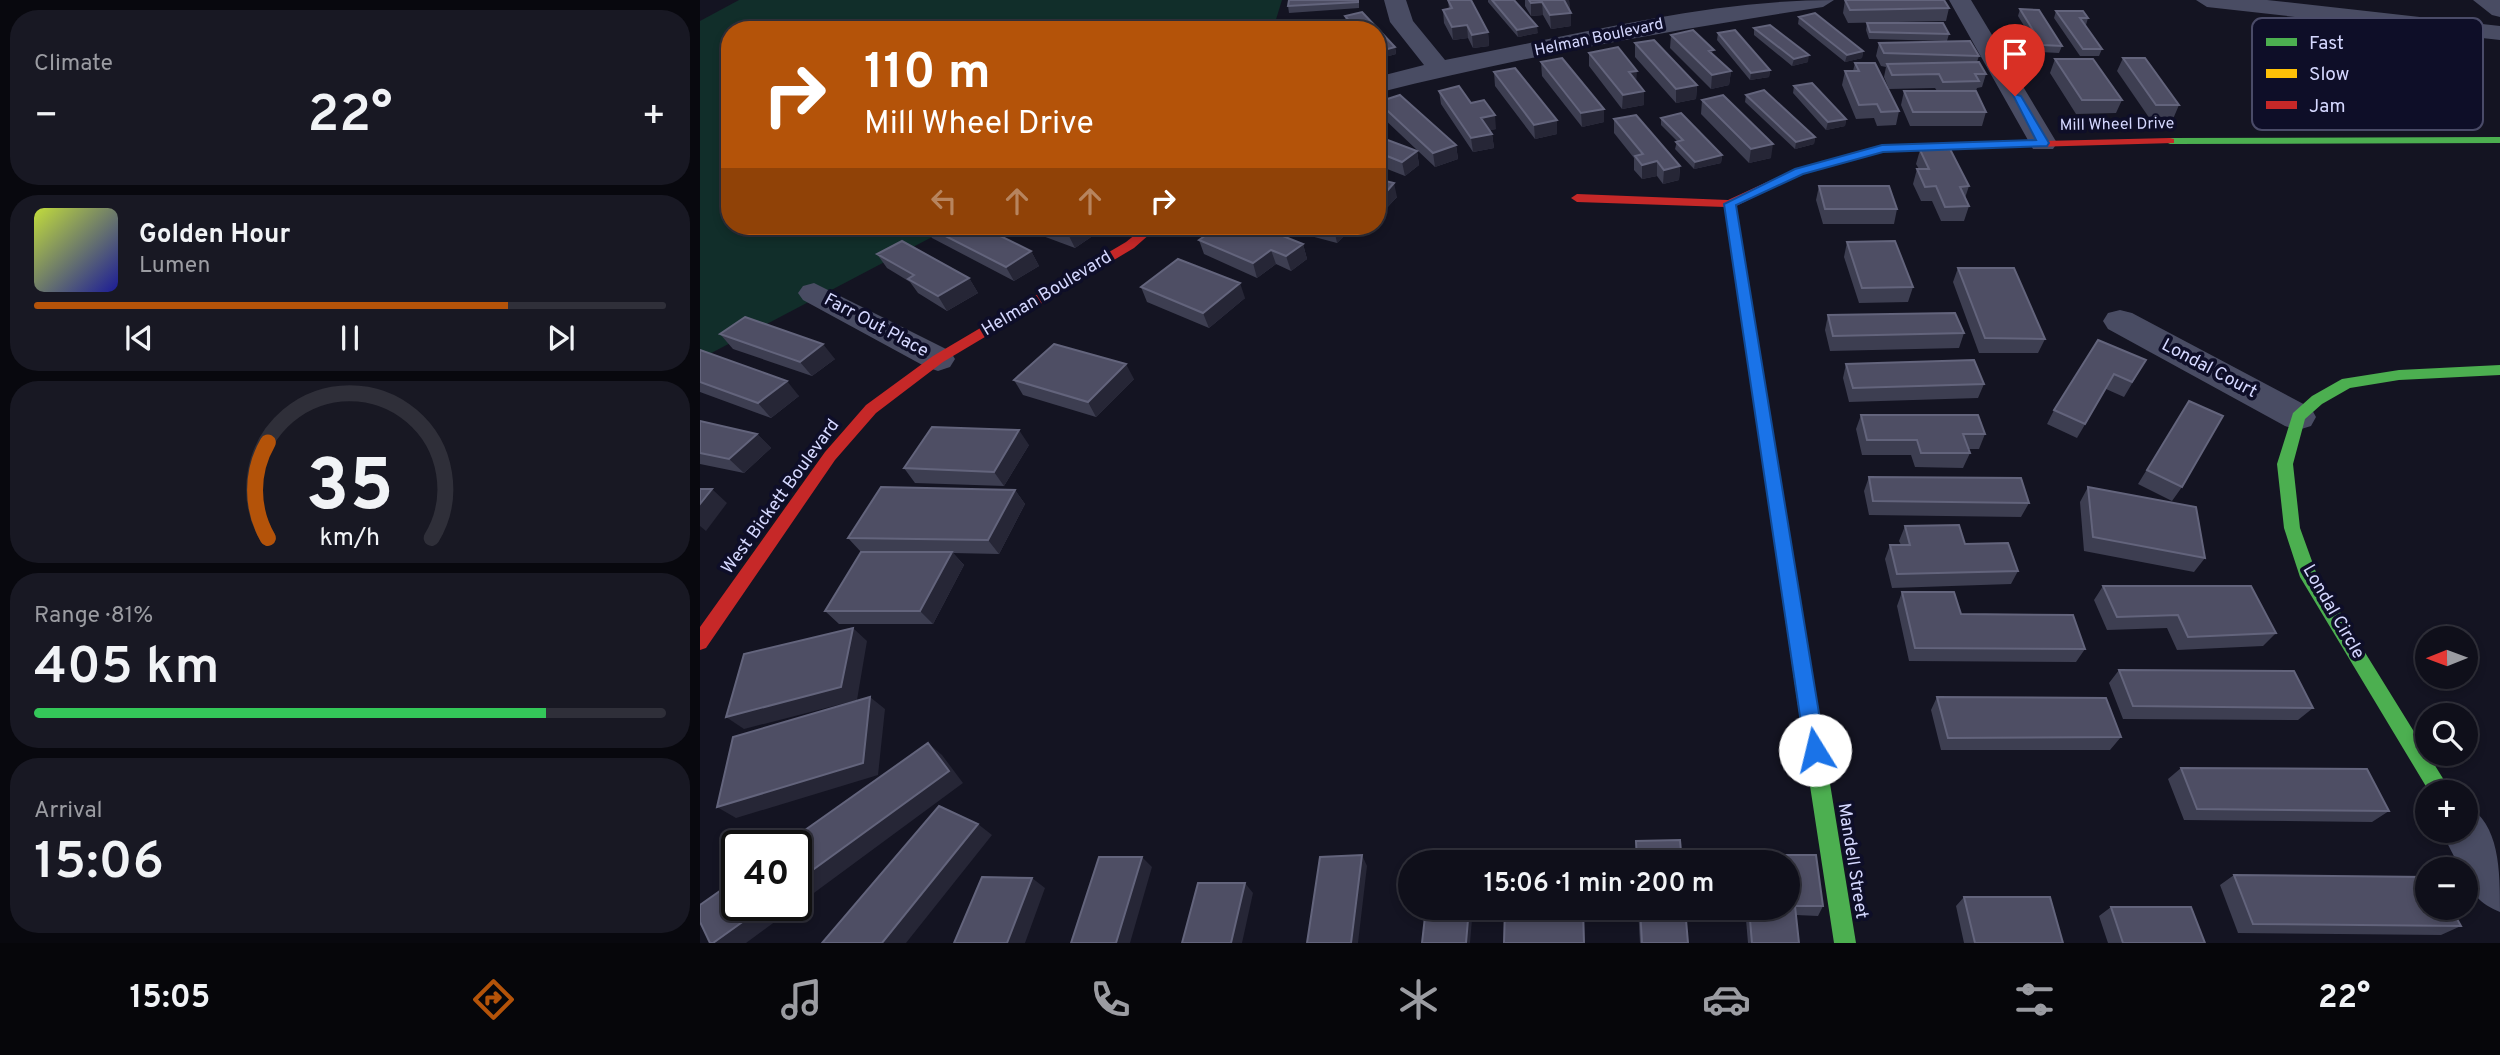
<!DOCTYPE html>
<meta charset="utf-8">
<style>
body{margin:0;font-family:Overpass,sans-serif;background:#181823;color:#f1f3f6;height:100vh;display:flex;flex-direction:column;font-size:26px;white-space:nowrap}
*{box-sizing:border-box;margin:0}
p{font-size:23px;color:#9b9ca2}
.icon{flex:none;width:38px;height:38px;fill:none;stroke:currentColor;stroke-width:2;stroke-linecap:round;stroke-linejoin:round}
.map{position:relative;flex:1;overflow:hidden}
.side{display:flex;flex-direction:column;gap:10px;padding:10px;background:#08080e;width:700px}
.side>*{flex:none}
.hud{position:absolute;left:21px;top:21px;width:665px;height:214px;border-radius:28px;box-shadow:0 4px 10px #0003,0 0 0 2px #2f2f39;background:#b45309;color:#fff;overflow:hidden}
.needle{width:46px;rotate:269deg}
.fabs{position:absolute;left:1715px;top:626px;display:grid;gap:14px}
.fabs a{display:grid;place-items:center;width:63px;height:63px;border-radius:50%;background:#0f0f1a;box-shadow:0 4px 10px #0003,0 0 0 2px #2f2f39;font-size:35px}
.speed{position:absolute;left:21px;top:830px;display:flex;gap:14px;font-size:35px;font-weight:700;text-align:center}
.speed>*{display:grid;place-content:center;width:91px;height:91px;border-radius:50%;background:#0f0f1a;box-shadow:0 4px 10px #0003,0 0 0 2px #2f2f39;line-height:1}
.speed .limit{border:4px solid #111;border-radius:10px;background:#fff;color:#111}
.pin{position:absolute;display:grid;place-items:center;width:60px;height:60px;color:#fff;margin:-72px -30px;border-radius:50% 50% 50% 0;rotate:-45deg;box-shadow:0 0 7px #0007}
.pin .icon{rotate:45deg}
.me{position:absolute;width:77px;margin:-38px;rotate:351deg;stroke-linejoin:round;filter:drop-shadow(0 0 5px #0008)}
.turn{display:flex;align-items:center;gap:24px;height:147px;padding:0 28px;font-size:32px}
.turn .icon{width:91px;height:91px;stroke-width:2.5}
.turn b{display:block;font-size:49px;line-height:60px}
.lanes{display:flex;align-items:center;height:66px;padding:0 28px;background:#0003;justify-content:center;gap:35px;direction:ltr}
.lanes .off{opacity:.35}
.big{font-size:52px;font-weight:600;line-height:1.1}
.side .tile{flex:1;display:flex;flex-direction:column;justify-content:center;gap:10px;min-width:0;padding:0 24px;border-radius:28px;background:#181823}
.side .dial{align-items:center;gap:0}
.dial svg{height:182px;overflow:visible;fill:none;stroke:#2f2f39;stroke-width:7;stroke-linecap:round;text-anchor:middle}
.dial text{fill:#f1f3f6;stroke:none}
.song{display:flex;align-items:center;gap:21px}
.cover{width:84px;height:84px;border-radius:10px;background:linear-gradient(135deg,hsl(70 70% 55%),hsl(240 70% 35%))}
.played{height:7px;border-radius:4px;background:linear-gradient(90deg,#b45309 75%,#2f2f39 75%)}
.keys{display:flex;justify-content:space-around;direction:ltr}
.heat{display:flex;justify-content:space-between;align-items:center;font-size:38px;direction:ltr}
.charge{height:10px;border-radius:5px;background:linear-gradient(90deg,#34c759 81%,#2f2f39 0)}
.trip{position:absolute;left:698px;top:850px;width:402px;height:70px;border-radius:35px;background:#0f0f1a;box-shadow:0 4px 10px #0003,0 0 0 2px #2f2f39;font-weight:600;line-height:70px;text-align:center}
.tab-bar{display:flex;height:112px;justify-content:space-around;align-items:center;background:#06060a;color:#9b9ca2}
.tab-bar .icon{width:49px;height:49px}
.tab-bar .active{color:#b45309}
.tab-bar b{font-size:32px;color:#f1f3f6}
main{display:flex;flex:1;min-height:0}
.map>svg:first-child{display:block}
.green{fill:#112e2a}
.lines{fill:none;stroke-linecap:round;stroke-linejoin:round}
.street{fill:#494c63;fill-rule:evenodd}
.fast{fill:#4caf50;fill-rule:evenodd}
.slow{fill:#ffc107;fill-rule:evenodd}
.jam{fill:#c62828;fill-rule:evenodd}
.wall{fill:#3d3e51}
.shaded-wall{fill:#262636}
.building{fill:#4e4e64;stroke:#63647c;stroke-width:2}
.route{fill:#1a73e8;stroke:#114b97;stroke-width:2}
.labels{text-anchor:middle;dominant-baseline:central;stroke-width:7;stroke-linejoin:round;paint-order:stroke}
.far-street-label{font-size:16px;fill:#d5d8ff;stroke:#0e0e28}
.street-label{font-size:18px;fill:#d5d8ff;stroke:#0e0e28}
.key{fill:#0e0e28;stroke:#4a4b68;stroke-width:2}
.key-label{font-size:19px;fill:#d5d8ff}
</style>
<main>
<section class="side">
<div class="tile"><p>Climate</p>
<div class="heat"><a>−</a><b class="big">22°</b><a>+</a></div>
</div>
<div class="tile">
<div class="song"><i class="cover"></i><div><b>Golden Hour</b><p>Lumen</p></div></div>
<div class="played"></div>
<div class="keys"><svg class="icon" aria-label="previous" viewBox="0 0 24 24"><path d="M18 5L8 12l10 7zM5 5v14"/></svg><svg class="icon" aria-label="pause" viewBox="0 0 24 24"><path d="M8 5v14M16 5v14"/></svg><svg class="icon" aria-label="next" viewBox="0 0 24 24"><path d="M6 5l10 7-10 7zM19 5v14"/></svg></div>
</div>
<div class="tile dial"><svg viewBox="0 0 100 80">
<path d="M14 69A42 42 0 1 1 86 69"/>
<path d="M14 69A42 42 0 0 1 14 27" stroke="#b45309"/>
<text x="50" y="56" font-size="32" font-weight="700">35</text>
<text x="50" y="72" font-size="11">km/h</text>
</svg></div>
<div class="tile"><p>Range · 81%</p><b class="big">405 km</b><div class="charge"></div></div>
<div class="tile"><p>Arrival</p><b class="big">15:06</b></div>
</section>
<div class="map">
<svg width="1800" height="943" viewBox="0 0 1800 943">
<rect width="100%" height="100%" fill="#141422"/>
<!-- green -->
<path class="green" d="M39,0h543l-8,26 -8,4h-536v196h223l-253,133v-338z"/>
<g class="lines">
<!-- street -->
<path class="street" d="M684,0h22l7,21 32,39c128,-24 259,-60 389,-60l-11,7c-150,23 -299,49 -446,86v-16l47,-12 -34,-43z
M1249,0h22l86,143 -4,6h-20z
M1496,0h71l233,26v14l-293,-33z
M1773,0h27v17l-8,-2z
M114,283l136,68 5,8 -5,8 -12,4 -12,-4 -123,-67 -5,-7 5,-7z
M1420,310l12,3 179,95 5,9 -5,9 -13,4 -13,-4 -177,-97 -5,-8 5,-8z
M1766,805c34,19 34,65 34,107 -18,-7 -34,-21 -34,-42h-5l-20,-39h25z"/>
<!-- fast -->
<path class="fast" d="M1800,137v6l-330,1 -6,-3 6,-3z
M1800,365v10l-101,5 -49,8 -28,16 -17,15 -12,45 7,64 17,47 135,218h-22l-130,-216 -16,-49 -7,-64 16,-51 19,-17 30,-17 57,-9z
M1115,744l7,2 3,7 31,190h-22l-29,-190 3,-7z"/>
<!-- slow -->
<path class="slow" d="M1072,468l6,2 2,4 45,279 -3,7 -7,2 -7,-2 -3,-7 -41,-279 2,-4z"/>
<!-- jam -->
<path class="jam" d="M1470,138l4,1v4l-292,8 -79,22 -67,33 44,268 -2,4h-12l-2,-4 -39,-267 -148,-5 -6,-4 6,-4 151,6 67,-31 87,-24z
M446,226h13l-25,22 -191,114 -67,51 -41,47 -129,188 -6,2v-23l125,-175 41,-47 67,-49 193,-114z"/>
</g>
<!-- wall -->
<path class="wall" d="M589,0h70v8l-70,5 -1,-7z
M748,0h23l17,32 1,14 -16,2 -5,-10 -15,2 -9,-17 -1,-13 6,-1z
M788,0h26l24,33 -20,4 -30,-35z
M825,0h44l2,26 -20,3 -8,-14 -12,1 -6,-10z
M1145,0l104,8 -3,13 -98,2 -5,-10z
M1320,9l42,37 -3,7 -19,-1 -22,-36z
M1356,11l32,7 -2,7h-1l17,24 -3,7h-19l-26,-38z
M662,12l33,35 1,7 -18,5 -1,-29h-25l-6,-7 -1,-7z
M1099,17l64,34 -1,7 -17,4 -47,-38z
M1167,23l82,11 -2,7 -78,-2 -3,-9z
M1054,28l54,34 -16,4 -38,-31z
M1018,33l52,37 -1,7 -19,3 -33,-40z
M971,35l42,20 18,16 -2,14 -18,4 -41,-41z
M935,43l62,42 -1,14 -20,4 -41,-46z
M1179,43l100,13 -2,6 9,12 -4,13 -5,1 -1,3 10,21 -4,14h-72l-9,-21 3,-14h33l-2,-3 -46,1 -5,-12 2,-10 -5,-1 -5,-10z
M889,53l55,38v14l-22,4 -33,-43z
M1423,58l56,47 -6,14h-23l-33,-48z
M1355,59l67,41 -6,13 -40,1 -26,-41z
M841,62l63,60 -22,5 -40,-51z
M1155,63l44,48 -3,14 -19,1 -3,-8 -18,1 -14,-34 3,-14h8z
M794,72l63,62 -22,5 -40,-53z
M1094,86l52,33 -1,7 -19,4 -33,-37z
M739,91l32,12 25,26 -6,1 2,4 2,14 -21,4 -32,-48z
M1046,95l69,42 -1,7 -19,5 -50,-47z
M1002,100l69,58 -22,5 -48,-49z
M678,102l78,43 2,14 -23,8 -54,-51z
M961,118l61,37 -1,8 -27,6 -19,-20 2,-8 -16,-16z
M914,119l66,47 -1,14 -16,4 -6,-8 -15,3 -8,-9v-12l-20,-25z
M677,136l40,15 2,14 -14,11 -28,-11z
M1220,150l49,36 -4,12 4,8 -5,15h-23l-9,-20h-11l-8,-17 4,-15h2l-3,-5z
M677,179l20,18 -14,15 -6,-2z
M1119,186l78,23 -3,15h-71l-7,-24z
M224,226h56l51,25 8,15 -25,15 -82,-43z
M316,226h77l4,7 -22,15z
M573,226h78v3l-14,14z
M499,240l104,4 4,15 -16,12 -15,-7 -19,14 -53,-24z
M1147,242l66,45 -5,15 -49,1 -15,-46z
M177,254l92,24 9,15 -31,18 -29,-18 -8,-11 -23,-14z
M1258,268l87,71 -7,14h-59l-26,-71z
M441,287l104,11 -36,30 -62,-26z
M1128,315l136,18 -5,15 -129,3 -5,-21z
M20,334l115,25 -23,17 -79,-27z
M1398,340l48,20 -22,37 -18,-8 -29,49 -30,-14 7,-14z
M0,350l99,46 -28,22 -71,-26z
M1146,364l138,20 -6,14 -129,4 -6,-24z
M434,379l-38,38 -73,-22 -9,-15z
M1489,401l-7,86 -10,14 -34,-17z
M1161,415l124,19 -6,15h-11l2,4 -7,15 -48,-1 -4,-12h-49l-6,-26z
M0,421l57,13 14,14 -27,25 -44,-9z
M329,445l-25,41 -89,-3 -11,-15z
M1169,477l160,26 -8,14 -152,-2 -5,-24z
M1388,487l117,71 -11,14 -110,-21 -4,-49z
M315,490l10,14 -26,50 -46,-1 11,12 -31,59h-94l-14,-13 36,-59 -13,-14z
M1205,526l60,18 53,27 -7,13 -119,4 -7,-29 5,-14h11l-2,-4z
M1403,586l173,47 -13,13 -86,4 -10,-22 -60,2 -13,-30z
M1202,592l59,22 124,35 -9,13 -167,-1 -12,-55z
M1419,670l194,38 -15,12 -175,-1 -14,-36z
M1237,697l184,40 -11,13h-169l-10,-40z
M1481,768l208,43 -17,11 -188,-2 -16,-41z
M1045,855h71l7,51 -5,10 -22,-1 3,28h-51l-3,-35h43v-45h-45z
M1534,875l227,51 -20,9 -203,-2 -18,-48z
M1264,897l99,46h-99l-8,-37z
M1411,907l94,36h-97l-9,-27z
M938,908h47l3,35h-48z"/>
<!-- shaded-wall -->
<path class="shaded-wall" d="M863,0h6l1,12z
M842,2l1,13 -12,1v-13z
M871,13v13l-20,3 -1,-14z
M767,25l1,13 -15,2 -1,-13z
M837,26l1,7 -20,4 -1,-7z
M788,32l1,14 -16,2 -1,-13z
M695,47l1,7 -18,5 -1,-7z
M1163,51l-1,7 -17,4 2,-7z
M1109,55l-1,7 -16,4 2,-7z
M1070,70l-1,7 -19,3 1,-7z
M937,71l-1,14 -7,-13z
M1031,71l-2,14 -18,4 1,-14z
M997,85l-1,14 -20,4v-14z
M944,91v14l-22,4 1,-14z
M904,109v13l-22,5 -1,-14z
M795,115l1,14 -13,3 -2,-14z
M1146,119l-1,7 -19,4 2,-8z
M857,120v14l-22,5 -1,-14z
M792,134l2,14 -21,4 -2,-14z
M1115,137l-1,7 -19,5 1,-7z
M1073,144l-2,14 -22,5 2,-14z
M756,145l2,14 -23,8 -2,-14z
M717,151l2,14 -14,11 -3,-14z
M1022,155l-1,8 -27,6 1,-7z
M957,161v15l-15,3v-14z
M980,166l-1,14 -16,4 1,-14z
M694,183l3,14 -14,15 -2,-14z
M380,226h13l4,7 -22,15 -7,-14z
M637,226h14v3l-14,14 -3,-14z
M603,244l4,15 -16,12 -5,-15z
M571,250l5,14 -19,14 -4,-15z
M331,251l8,15 -25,15 -8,-14z
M269,278l9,15 -31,18 -9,-15z
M540,283l5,15 -36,30 -6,-15z
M123,344l12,15 -23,17 -12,-14z
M426,364l8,15 -38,38 -8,-15z
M87,381l12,15 -28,22 -13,-15z
M319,430l10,15 -25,41 -10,-14z
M57,434l14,14 -27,25 -15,-14z
M12,489l15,14 -21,28 -6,-5v-22z
M315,490l10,14 -26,50 -11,-14z
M252,552l12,13 -31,59 -13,-13z
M153,628l14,13 -10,59 -113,29 -18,-12z
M170,697l15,12 -7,66 -142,43 -19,-11z
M228,743l14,12 21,28 -217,160h-33l53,-38h30v-23z
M278,824l14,11 -86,108h-24z
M774,849l3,10 -1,4h-3z
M662,855l5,11 -9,77h-7z
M442,857l10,10 -22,76h-14z
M332,878l13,10 -20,55h-18z
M545,883l8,10 -11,50h-11z
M769,908h4l-3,35h-4z"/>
<!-- building -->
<path class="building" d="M589,0h69v2l-70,4z
M748,0h23l17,32 -16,3 -5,-10 -15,2 -9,-17 9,-2z
M792,0h22l23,26 -20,4z
M829,0h35l7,13 -21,2 -8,-13 -11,1z
M1145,0h99l5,8 -99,2z
M1320,9l19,1 23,36 -20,-1z
M1356,11h27l5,7h-8l22,31h-19z
M662,12l33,35 -18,5v-22h-20l-12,-14z
M1115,13l48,38 -16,4 -48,-38z
M633,23l6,7h-21l-2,-3z
M1167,23h76l6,11 -79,-2z
M1070,25l39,30 -15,4 -40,-31z
M993,30l21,20 -5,1 22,20 -19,4 -41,-40z
M1035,30l35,40 -19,3 -33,-40z
M954,40l43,45 -21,4 -41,-46z
M1270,41l9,15 -95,-3 -5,-10z
M918,47l19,24 -8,1 15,19 -21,4 -34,-42z
M862,58l42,51 -23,4 -40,-51z
M1423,58h22l34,47h-23z
M1355,59h38l29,41h-40z
M1279,62l7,12h-11l4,7 -36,1 -4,-8 -47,1 -5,-11z
M1155,63h20l24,48 -18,1 -4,-8 -18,1 -14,-34h14z
M815,68l42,52 -23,5 -40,-53z
M1112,83l34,36 -18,3 -34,-36z
M759,86l12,17 13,-3 11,15 -14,3 11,16 -21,4 -32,-47z
M1064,90l51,47 -19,5 -50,-47z
M1204,91h72l10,21h-73z
M700,95l56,50 -23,8 -55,-51z
M1023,95l50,49 -22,5 -49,-49z
M981,113l41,42 -27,7 -19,-20 7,-2 -22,-22z
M936,115l44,51 -16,4 -7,-9 -15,4 -7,-9 8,-2 -29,-35z
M677,136l40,15 -15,11 -25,-10z
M1250,149l19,37 -9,1 9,19 -24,1 -9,-21 -11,1 -8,-18h12l-9,-19z
M677,179l17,4 -13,15 -4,-1z
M1119,186h70l8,23h-72z
M226,226h54l51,25 -25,16z
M347,226h33l-12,8z
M519,226h39l45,18 -17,12 -15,-6 -18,13 -54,-23z
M623,226h14l-3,3z
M202,241l67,37 -31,18 -30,-17 6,-4 -37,-21z
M1195,241l18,46 -51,1 -15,-46z
M478,259l62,24 -37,30 -62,-26z
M1258,268h56l31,71 -60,-1z
M1255,313l9,20 -131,3 -5,-21z
M45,317l78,27 -23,18 -80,-28z
M1398,340l48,20 -14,22 -18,-8 -29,50 -31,-14z
M354,344l72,20 -38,38 -74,-22z
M0,350l87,31 -29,22 -58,-21z
M1274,360l10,24 -131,4 -7,-24z
M1489,401l34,15 -41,71 -35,-17z
M1161,415h117l7,19h-22l7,19h-49l-4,-13h-50z
M0,421l57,13 -28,25 -29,-6z
M232,427l87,3 -25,42 -90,-4z
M1169,477l152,1 8,25 -156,-2z
M181,487l134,3 -27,50 -140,-2z
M1388,487l108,20 9,51 -112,-21z
M0,489h12l-12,15z
M1259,525l6,19 43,-1 10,28 -121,3 -7,-29h20l-5,-19z
M161,552h91l-32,59h-95z
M1403,586h148l25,47 -88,4 -10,-22 -61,2z
M1202,592h52l7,22 112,1 12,34 -170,-1z
M153,628l-12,59 -115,30 18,-63z
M1419,670l175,1 19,37 -180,-2z
M170,697l-7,66 -146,44 16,-70z
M1237,697l169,1 15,39 -173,1z
M228,743l21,28 -153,111v-37h-12z
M1481,768l186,1 22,42 -192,-2z
M239,806l39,18 -96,119h-60z
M980,840l2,23h-45l-1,-22z
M774,849l-1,14h-43l1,-13z
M662,855l-11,88h-44l13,-86z
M882,855v8h-42v-7z
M1045,855h71l7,51h-28l4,37h-47l-3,-35h39v-45h-42z
M399,857h43l-26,86h-45z
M1534,875l193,2v31h24l10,18 -208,-2z
M282,877l50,1 -25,65h-53z
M37,879v26h29l-53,38h-3l-10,-21v-17z
M498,883h47l-14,60h-49z
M1264,897h86l13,46h-88z
M1411,907h80l14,36h-82z
M726,908h43l-3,35h-44z
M805,908h78l1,35h-80z
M940,908h45l3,35h-46z"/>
<!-- route -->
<path class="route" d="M1312,93l9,3 28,47 -2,3 -164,6 -80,22 -67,31 89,545 -3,7 -7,3 -7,-3 -3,-7 -81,-546 71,-35 87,-24 154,-5z"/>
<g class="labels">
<!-- far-street labels -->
<g class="far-street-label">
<text transform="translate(899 38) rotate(-12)">Helman Boulevard</text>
<text transform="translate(1417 125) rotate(-1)">Mill Wheel Drive</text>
</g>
<!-- street labels -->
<g class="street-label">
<text transform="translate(347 294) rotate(-31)">Helman Boulevard</text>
<text transform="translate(176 326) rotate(28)">Farr Out Place</text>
<text transform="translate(1509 369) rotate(28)">Londal Court</text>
<text transform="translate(81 497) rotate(-54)">West Bickett Boulevard</text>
<text transform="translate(1633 612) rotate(60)">Londal Circle</text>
<text transform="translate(1152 861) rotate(81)">Mandell Street</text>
</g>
</g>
<!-- legend -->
<rect x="1552" y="18" width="231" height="112" rx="10" class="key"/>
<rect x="1566" y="38" width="31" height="8" fill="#4caf50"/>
<rect x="1566" y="69" width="31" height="9" fill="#ffc107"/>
<rect x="1566" y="101" width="31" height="8" fill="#c62828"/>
<g class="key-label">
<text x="1609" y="49">Fast</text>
<text x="1609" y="80">Slow</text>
<text x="1609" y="112">Jam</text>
</g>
</svg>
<div class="fabs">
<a><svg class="needle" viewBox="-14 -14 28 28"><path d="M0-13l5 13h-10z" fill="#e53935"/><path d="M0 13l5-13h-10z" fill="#9b9ca2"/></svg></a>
<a><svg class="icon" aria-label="search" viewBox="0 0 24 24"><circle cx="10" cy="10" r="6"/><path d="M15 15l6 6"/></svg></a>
<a>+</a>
<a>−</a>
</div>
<div class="speed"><div class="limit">40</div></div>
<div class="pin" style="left:1315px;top:96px;background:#d93025"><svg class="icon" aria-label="arrive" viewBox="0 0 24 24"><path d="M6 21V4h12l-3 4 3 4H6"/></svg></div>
<svg class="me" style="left:1115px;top:750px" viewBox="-20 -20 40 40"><circle r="19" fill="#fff"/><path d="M0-13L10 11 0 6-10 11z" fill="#1a73e8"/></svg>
<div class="trip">15:06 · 1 min · 200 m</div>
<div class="hud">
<div class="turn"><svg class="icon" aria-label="right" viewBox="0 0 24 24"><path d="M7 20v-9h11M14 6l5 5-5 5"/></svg><div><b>110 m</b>Mill Wheel Drive</div></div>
<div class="lanes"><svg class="icon off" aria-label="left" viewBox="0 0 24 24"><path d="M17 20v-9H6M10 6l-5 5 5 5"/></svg><svg class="icon off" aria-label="ahead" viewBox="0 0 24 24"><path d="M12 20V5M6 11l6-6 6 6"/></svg><svg class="icon off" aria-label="ahead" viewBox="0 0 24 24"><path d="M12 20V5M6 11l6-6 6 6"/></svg><svg class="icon" aria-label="right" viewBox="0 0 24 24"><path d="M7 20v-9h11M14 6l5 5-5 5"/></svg></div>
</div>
</div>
</main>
<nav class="tab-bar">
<b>15:05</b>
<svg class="icon active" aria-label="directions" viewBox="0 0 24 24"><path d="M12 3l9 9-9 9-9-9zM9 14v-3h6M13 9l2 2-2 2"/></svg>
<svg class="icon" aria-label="music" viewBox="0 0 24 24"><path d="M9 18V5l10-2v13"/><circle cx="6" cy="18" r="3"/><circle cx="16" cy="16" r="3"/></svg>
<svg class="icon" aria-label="phone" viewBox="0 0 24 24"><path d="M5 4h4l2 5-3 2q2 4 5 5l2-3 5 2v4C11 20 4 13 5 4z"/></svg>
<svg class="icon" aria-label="climate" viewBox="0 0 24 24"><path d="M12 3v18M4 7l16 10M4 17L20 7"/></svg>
<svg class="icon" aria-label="car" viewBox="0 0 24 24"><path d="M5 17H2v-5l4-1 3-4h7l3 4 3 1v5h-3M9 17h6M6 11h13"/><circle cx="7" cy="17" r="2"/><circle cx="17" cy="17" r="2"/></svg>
<svg class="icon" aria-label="filters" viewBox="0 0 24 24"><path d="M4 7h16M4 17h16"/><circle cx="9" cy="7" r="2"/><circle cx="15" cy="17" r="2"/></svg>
<b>22°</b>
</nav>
